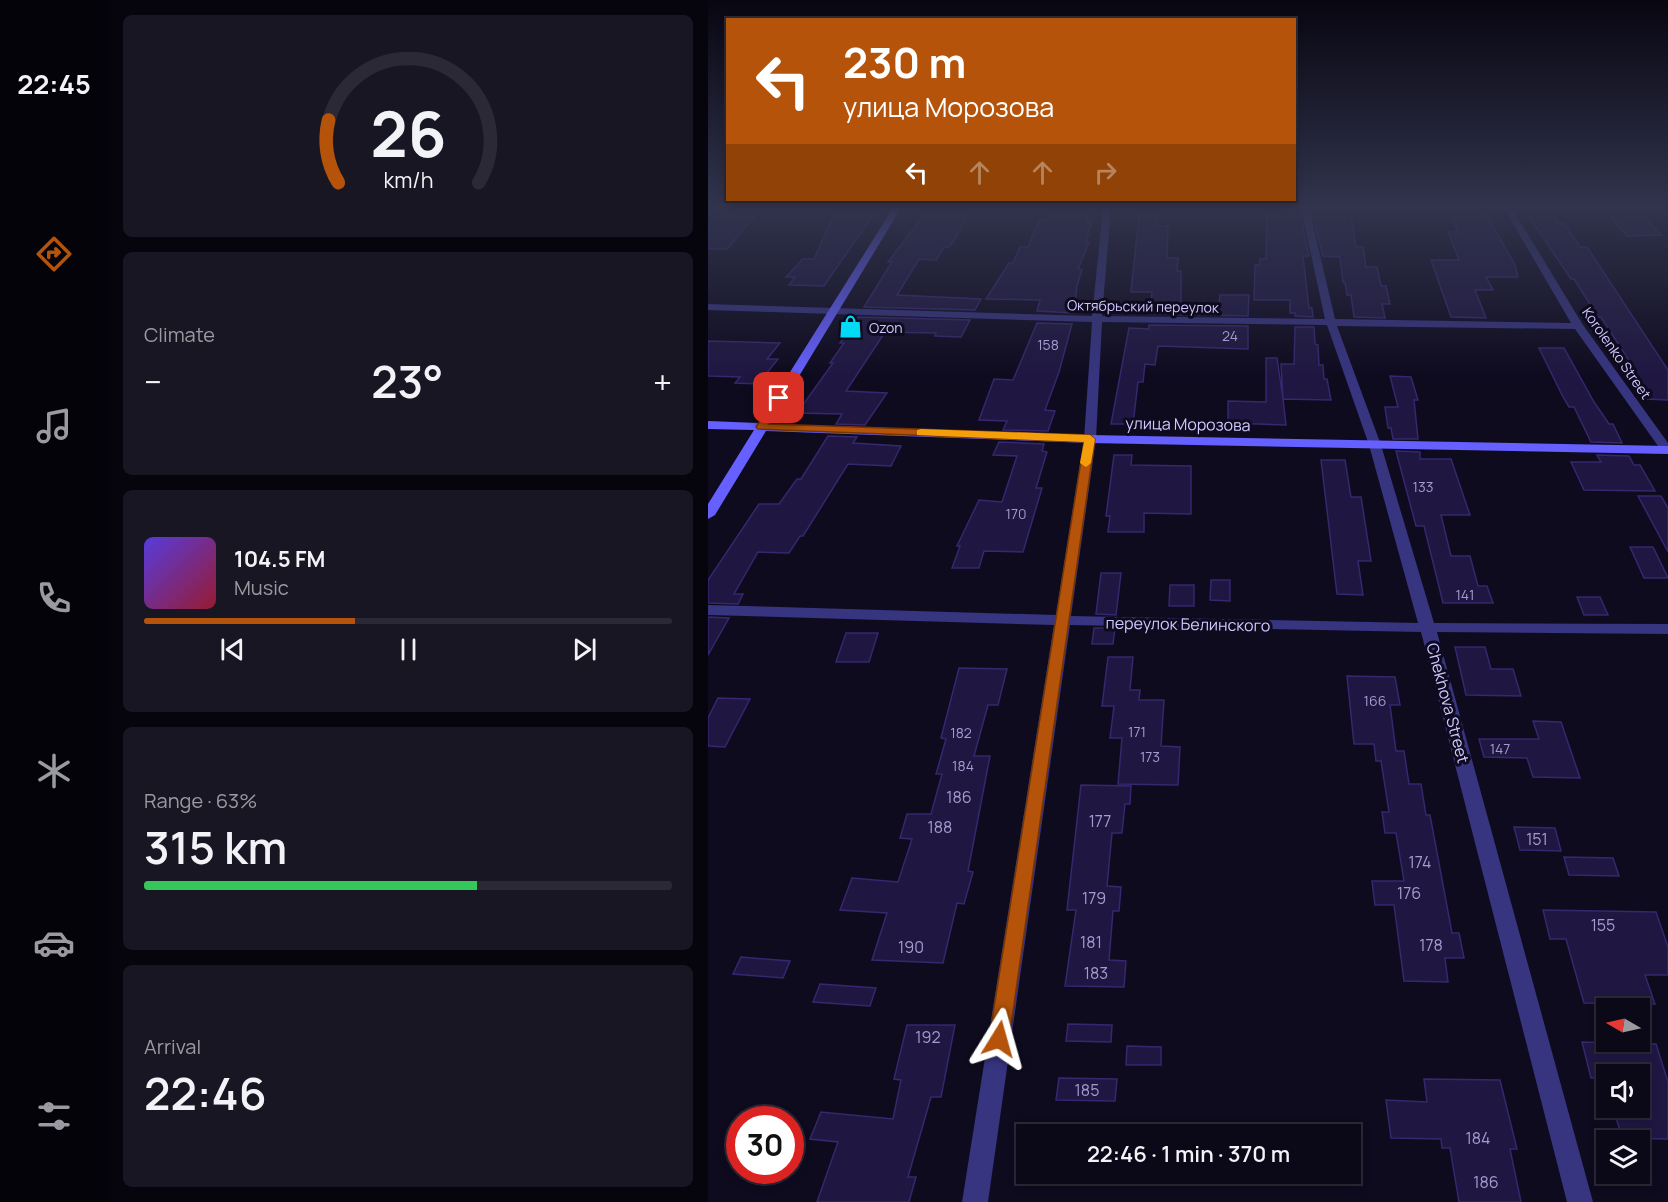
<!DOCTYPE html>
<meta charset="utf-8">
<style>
body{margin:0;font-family:Manrope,sans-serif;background:#191624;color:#f1f3f6;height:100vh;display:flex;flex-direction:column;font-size:22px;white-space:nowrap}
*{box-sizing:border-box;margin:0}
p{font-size:20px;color:#9a9aa1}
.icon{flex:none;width:33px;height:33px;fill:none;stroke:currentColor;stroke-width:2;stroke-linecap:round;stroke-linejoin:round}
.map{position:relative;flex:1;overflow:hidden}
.sheet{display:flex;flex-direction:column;gap:15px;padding:15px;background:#06040d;width:600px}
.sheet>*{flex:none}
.guide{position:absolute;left:18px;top:18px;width:570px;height:183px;border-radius:0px;box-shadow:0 3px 9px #0003,0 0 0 2px #2b2936;background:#b45309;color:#fff;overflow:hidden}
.needle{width:39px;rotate:279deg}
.fabs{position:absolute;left:888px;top:998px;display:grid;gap:12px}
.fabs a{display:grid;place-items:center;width:54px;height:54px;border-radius:0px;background:#0b0817;box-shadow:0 3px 9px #0003,0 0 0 2px #2b2936;font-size:30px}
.speed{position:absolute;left:18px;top:1106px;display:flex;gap:12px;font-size:30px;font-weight:700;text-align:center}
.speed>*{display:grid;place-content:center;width:78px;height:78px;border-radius:50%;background:#0b0817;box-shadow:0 3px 9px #0003,0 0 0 2px #2b2936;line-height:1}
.speed .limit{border:9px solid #d22;background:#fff;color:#111}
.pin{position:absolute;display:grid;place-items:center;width:51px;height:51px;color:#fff;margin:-26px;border-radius:12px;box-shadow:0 3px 9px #0006}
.me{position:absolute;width:66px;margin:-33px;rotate:8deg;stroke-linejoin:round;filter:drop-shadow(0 0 4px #0008)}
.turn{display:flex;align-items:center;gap:21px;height:126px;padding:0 18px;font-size:27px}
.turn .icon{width:78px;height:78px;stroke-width:2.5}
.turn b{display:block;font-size:42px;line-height:51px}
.lanes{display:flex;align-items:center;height:57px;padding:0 18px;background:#0003;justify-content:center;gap:30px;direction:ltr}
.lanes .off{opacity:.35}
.big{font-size:45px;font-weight:600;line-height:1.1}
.sheet .tile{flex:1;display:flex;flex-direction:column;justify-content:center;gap:9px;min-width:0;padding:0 21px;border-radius:9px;background:#191624}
.sheet .dial{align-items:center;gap:0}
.dial svg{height:156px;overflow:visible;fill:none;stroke:#2b2936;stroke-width:7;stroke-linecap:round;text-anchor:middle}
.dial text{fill:#f1f3f6;stroke:none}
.song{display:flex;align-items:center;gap:18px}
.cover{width:72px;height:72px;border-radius:9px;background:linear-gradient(135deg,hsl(250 70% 55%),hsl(350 70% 35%))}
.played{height:6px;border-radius:3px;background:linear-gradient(90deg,#b45309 40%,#2b2936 40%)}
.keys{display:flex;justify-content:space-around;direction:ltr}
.heat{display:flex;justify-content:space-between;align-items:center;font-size:33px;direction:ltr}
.charge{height:9px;border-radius:4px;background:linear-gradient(90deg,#34c759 63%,#2b2936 0)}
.trip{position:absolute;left:308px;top:1124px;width:345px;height:60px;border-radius:0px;background:#0b0817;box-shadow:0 3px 9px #0003,0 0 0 2px #2b2936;font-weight:600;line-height:60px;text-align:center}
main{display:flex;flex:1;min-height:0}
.menu{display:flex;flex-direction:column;width:108px;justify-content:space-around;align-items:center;background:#040309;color:#9a9aa1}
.menu .icon{width:42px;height:42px}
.menu .on{color:#b45309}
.menu b{font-size:27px;color:#f1f3f6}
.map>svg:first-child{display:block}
.building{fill:#1f1741;stroke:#36276e;stroke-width:1.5}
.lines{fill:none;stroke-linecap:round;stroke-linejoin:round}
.street{fill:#373480;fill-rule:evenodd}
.secondary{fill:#6560ff;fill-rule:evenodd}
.route{fill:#b45309;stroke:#753606;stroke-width:1.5}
.slow{fill:#f59e0b}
.labels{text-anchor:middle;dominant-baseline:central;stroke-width:6;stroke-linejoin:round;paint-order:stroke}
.far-street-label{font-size:14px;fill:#d0c9ff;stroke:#0f0b1f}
.far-poi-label{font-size:14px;fill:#d0c9ff;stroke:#0f0b1f;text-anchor:start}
.number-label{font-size:14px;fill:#a49cd0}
.street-label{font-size:16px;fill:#d0c9ff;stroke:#0f0b1f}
.near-number-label{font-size:16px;fill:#a49cd0}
</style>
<main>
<nav class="menu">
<b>22:45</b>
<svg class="icon on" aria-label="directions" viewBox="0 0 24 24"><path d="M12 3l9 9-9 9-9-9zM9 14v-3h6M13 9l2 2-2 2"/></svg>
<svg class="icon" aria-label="music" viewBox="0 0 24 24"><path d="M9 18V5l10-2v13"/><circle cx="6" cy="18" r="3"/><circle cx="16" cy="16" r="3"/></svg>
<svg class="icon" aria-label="phone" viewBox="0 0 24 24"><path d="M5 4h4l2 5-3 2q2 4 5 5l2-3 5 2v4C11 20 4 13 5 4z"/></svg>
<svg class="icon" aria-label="climate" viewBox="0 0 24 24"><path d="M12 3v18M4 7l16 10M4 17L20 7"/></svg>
<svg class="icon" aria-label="car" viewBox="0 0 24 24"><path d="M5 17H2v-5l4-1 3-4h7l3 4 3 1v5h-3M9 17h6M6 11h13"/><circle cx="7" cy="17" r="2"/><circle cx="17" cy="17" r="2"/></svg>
<svg class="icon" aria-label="filters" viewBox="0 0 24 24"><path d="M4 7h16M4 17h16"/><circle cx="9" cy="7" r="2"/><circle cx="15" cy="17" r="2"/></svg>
</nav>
<section class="sheet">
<div class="tile dial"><svg viewBox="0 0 100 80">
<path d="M14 69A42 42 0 1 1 86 69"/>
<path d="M14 69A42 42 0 0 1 9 37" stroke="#b45309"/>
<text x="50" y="56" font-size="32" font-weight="700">26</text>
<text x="50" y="72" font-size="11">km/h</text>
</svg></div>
<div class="tile"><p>Climate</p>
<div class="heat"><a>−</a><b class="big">23°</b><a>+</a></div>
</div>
<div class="tile">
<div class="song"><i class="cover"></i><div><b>104.5 FM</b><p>Music</p></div></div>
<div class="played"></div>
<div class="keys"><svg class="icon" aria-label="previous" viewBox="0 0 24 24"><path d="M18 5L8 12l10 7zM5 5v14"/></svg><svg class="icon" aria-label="pause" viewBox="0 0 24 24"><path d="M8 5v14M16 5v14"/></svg><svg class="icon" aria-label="next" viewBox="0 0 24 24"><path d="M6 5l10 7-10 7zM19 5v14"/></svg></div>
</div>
<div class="tile"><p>Range · 63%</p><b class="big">315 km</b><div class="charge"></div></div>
<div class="tile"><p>Arrival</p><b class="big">22:46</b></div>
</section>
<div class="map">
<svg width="960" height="1202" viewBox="0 0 960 1202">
<rect width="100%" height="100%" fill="#0f0b1f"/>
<!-- building -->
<path class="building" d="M361,208h21l-3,14h5l-5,12h2l-3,8h3l-11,27 4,1 -5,16 -3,27 -37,-2 3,-11 -54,-1 23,-36h4l7,-16h8l12,-28h10l3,-8h15z
M432,208h17l-1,18h12l-1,32h11l-1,13h4v34h38l1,-10h29l-1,21 -98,-2 2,-22h-21z
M559,208l32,1 10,47h-6l6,52h3l1,9 -18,-1v-3h-5v-13h-36l1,-35h5v-6h6z
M642,208l6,39h7l3,20h11l4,19h5l4,18h-8l3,14 -31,-1 -3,-22h-4l-2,-12 -2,-1 -3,-25 -17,-1 -12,-47z
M815,208h25l10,15h6l16,24h7l81,123v30l-22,-1 -18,-29h7l-34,-53h-3l-24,-38h-3z
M895,208h33l25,27 -34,1z
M32,210l-6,7h20l-27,32h-19v-38z
M220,210h38l-4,7h5l-12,22 -6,8h-5l-8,13 -17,-1 -22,36 84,4 -6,11 -111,-3 28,-45h-4z
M742,211l35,1 30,53 3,12h-32l7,13h-18l11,28 -35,-1 -20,-57h28l-11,-28h10z
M127,212h40l-51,74 -35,-1 6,-8h-9l17,-18h11z
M150,317l112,3 -9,17 -26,-1 1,-3 -51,-1 -39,59 41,2 -22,32 -29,-1 6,-10 -45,-1 36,-50h-3l14,-20h-4z
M329,323l35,1 -13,48 -14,38 10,1 -7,20 -45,-1 4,-9 -28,-1 15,-41 19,1z
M441,325l99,1v23l-90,-3 -3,19 -10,-1 -2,18h-5l-5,42h-22l18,-96 20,1z
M587,327h19l1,17 3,1 1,20h4l1,14h3l4,21 -48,-1 3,26 -58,-2v-22l38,1v-44h11l6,41 -2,-35h13z
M0,341l72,2 -13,16h11l-20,25 -23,-1 5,-6 -32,-1z
M831,348h25l30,54 15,22h4l9,19 -31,-1 -17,-35h-5l-7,-12z
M682,376l21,1 7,23h-4l4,39h-25l-2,-11h-3l-3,-21h13z
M120,436l29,1 -4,6 48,3 -10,20 -43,-2 -45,72h-3l-11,17 -31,-1 -24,42h9l-5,10 -30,-1v-23l51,-76h20l18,-25h4z
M291,442l45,2 -2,7 5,1 -11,36h6l-19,64 -39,-1 -5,17h-27l8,-22h-3l22,-46 23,2 15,-46 -24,-1z
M688,451l24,1v7h31l19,56h-29l10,41h19l8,30h9l6,17h-50l-19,-77h-8z
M406,455h18l-1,10 60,1v48l-47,-1v19h-36l2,-16h-4z
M889,455l32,1 5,9h6l15,26 -71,-1 -13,-28h30z
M613,460h24l6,37h10l10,64h-13l5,34 -26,-1z
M930,496h23l7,12v44z
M922,547h23l15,31h-24z
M393,573h20l-5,42 -20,-1z
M503,580h19v21l-20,-1z
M462,585h24v21h-25z
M869,597h23l8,18h-24z
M0,617l21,1 -21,37z
M386,628h21l-2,16h-21z
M138,633h32l-9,29h-33z
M747,647h30l6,22h22l8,27 -55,-1z
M400,657h25l-3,33h10l-1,10h25l-3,46 19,1 -2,38 -60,-1 4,-46h-12l4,-32h-12z
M251,668l48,1 -9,36h-10l-14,51h16l-22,115 5,1 -9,32 -7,-1 -14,60 -71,-3 15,-47 -47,-3 12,-32 46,4 14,-43 -12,-1 7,-24h24l11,-40h-6l10,-35 -5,-1z
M639,676l48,1 5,28h-10l6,46h8l5,33h12l5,31h4l22,118h7l5,25h-19l3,24 -44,-1 -10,-76h-19l-3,-24h32l-8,-48h-11l-3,-21h7l-8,-51h-5l-2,-17h-20z
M10,698l32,1 -25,48 -17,-1v-28z
M825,721l28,1 19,56 -47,-1 -6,-19 -43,-1 -5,-18h60z
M373,785l50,1 -1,18h-5l-3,29h-10l-5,53 14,1 -2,24h-6l-4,49 17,1 -2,26 -59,-1 11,-76h-9z
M806,827l41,1 6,23 -41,-1z
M856,857l49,1 6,18 -50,-1z
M835,910l113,2 12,35v28h-23l10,29 -71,-1 -18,-64h-16z
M33,957l49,4 -7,17 -50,-4z
M112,984l56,4 -6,18 -57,-4z
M360,1024l44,1 -1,17 -45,-1z
M199,1025h48l-14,72h-10l-23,80h8l-7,25h-92l21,-60 -28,-3 11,-27 72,7 8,-39 -7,-1z
M874,1042l74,2 12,38v57l-46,-1 -9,-31h27v-33h-34v10l-1,-6h-14z
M419,1046l34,1v18h-35z
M351,1078l58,1 -2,22 -59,-1z
M716,1079l76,1 17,69h-7l11,53h-62l-9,-54h-8l-1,-9 -50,-1 -5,-38 41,2z"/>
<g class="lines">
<!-- street -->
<path class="street" d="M395,208h8l-9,108 223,3 -24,-111h8l26,111 236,4 -67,-115h8l71,117 85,118v10h-5l-88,-124 -238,-3 44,119 53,178 234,1v10l-231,-2 156,570h-26l-146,-570 -351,-7 -82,577h-26l92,-577 -346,-10v-10l348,10 28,-176 8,-117 -384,-12v-6l384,12zM394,322l225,3 42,120 49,178 -347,-7 25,-177z"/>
<!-- secondary -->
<path class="secondary" d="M185,208h8l-131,216 320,11 578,11v8l-578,-11 -324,-12 -51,84 -7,4v-15l46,-74 -46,-1v-8l50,2z"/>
</g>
<!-- sky -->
<linearGradient id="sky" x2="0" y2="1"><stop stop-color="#080611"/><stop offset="0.55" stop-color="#31344d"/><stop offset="1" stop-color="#31344d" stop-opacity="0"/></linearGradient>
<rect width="960" height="376" fill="url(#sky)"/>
<!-- route -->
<path class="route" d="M71,395l6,3 -16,26 321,11 5,4 -86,600 -3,7 -7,2 -7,-2 -3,-7 95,-597 -326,-13 -2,-2 20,-31z"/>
<!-- slow -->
<path class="slow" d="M213,429l169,6 5,4 -4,24 -5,4 -6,-4 4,-21 -167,-7v-5z"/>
<!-- icons -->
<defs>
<symbol id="shop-bare" viewBox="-9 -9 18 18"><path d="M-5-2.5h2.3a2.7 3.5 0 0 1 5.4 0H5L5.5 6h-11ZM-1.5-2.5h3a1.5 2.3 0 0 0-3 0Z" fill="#00daf4" stroke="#0f0b1f" stroke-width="2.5" paint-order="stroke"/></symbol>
</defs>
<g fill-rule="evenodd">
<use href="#shop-bare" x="126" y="310" width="33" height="33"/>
</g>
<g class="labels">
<!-- far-street labels -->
<g class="far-street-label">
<text transform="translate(435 306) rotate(1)">Октябрьский переулок</text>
<text transform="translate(909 353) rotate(55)">Korolenko Street</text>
</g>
<!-- far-poi labels -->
<g class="far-poi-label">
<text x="161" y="327">Ozon</text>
</g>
<!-- number labels -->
<g class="number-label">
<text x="522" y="335">24</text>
<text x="340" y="344">158</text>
<text x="715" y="486">133</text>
<text x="308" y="513">170</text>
<text x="757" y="594">141</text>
<text x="667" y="700">166</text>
<text x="429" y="731">171</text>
<text x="253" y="732">182</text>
<text x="792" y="748">147</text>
<text x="442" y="756">173</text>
<text x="255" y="765">184</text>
</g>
<!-- street labels -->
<g class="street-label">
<text transform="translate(480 424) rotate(1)">улица Морозова</text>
<text transform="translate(480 624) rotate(1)">переулок Белинского</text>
<text transform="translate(740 703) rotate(75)">Chekhova Street</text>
</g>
<!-- near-number labels -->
<g class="near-number-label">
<text x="251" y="797">186</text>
<text x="392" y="821">177</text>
<text x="232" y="827">188</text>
<text x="829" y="839">151</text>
<text x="712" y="862">174</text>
<text x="701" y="893">176</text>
<text x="386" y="898">179</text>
<text x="895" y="925">155</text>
<text x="383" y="942">181</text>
<text x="723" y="945">178</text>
<text x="203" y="947">190</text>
<text x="388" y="973">183</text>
<text x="220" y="1037">192</text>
<text x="379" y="1090">185</text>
<text x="770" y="1138">184</text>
<text x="778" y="1182">186</text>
</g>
</g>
</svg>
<div class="fabs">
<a><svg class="needle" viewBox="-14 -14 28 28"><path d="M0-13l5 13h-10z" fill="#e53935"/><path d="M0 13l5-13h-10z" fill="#9a9aa1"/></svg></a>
<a><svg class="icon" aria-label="sound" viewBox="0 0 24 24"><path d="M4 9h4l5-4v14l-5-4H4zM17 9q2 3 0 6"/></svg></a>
<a><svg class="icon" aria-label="layers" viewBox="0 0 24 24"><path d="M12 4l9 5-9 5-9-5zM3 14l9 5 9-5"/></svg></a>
</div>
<div class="speed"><div class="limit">30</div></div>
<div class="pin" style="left:71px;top:398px;background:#d93025"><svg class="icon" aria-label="arrive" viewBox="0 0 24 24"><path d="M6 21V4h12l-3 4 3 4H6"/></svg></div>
<svg class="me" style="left:291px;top:1039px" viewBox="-20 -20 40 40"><path d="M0-17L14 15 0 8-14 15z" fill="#b45309" stroke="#fff" stroke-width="4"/></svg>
<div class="trip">22:46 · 1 min · 370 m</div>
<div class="guide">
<div class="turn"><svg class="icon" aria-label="left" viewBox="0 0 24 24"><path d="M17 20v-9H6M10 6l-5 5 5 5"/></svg><div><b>230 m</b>улица Морозова</div></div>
<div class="lanes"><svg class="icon" aria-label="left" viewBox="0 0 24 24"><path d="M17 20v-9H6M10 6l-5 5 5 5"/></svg><svg class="icon off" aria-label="ahead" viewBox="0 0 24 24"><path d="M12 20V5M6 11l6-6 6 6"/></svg><svg class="icon off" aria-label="ahead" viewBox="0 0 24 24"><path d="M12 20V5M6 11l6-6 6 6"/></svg><svg class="icon off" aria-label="right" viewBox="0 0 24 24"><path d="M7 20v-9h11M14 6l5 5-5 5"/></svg></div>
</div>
</div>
</main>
